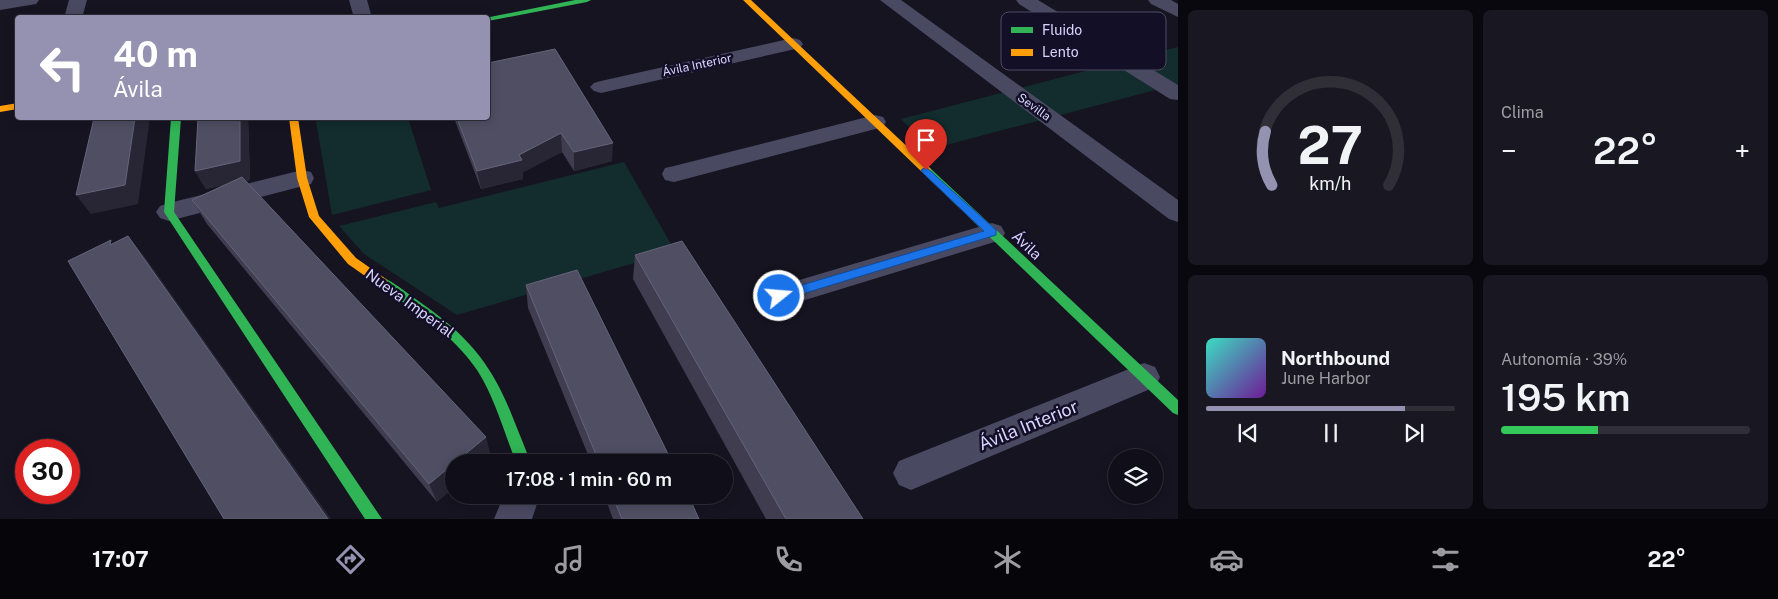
<!DOCTYPE html>
<html lang="es">
<meta charset="utf-8">
<style>
body{margin:0;font-family:"Public Sans",sans-serif;background:#191822;color:#f1f3f6;height:100vh;display:flex;flex-direction:column;font-size:19px;white-space:nowrap}
*{box-sizing:border-box;margin:0}
p{font-size:16px;color:#9c9ca2}
.icon{flex:none;width:28px;height:28px;fill:none;stroke:currentColor;stroke-width:2;stroke-linecap:round;stroke-linejoin:round}
.map{position:relative;flex:1;overflow:hidden}
.panel{display:flex;flex-direction:column;gap:10px;padding:10px;background:#09080e;width:600px}
.panel>*{flex:none}
.hud{position:absolute;left:15px;top:15px;width:475px;height:105px;border-radius:5px;box-shadow:0 2px 12px #0003,0 0 0 1px #302f38;background:#9591b1;color:#fff;overflow:hidden}
.fabs{position:absolute;left:1108px;top:449px;display:grid;gap:10px}
.fabs a{display:grid;place-items:center;width:55px;height:55px;border-radius:50%;background:#100f19;box-shadow:0 2px 12px #0003,0 0 0 1px #302f38;font-size:25px}
.speed{position:absolute;left:15px;top:439px;display:flex;gap:10px;font-size:25px;font-weight:700;text-align:center}
.speed>*{display:grid;place-content:center;width:65px;height:65px;border-radius:50%;background:#100f19;box-shadow:0 2px 12px #0003,0 0 0 1px #302f38;line-height:1}
.speed .limit{border:8px solid #d22;background:#fff;color:#111}
.pin{position:absolute;display:grid;place-items:center;width:42px;height:42px;color:#fff;margin:-51px -21px;border-radius:50% 50% 50% 0;rotate:-45deg;box-shadow:0 0 5px #0007}
.pin .icon{rotate:45deg}
.me{position:absolute;width:55px;margin:-28px;rotate:73deg;stroke-linejoin:round;filter:drop-shadow(0 0 4px #0008)}
.turn{display:flex;align-items:center;gap:18px;height:105px;padding:0 15px;font-size:22px}
.turn .icon{width:65px;height:65px;stroke-width:2.5}
.turn b{display:block;font-size:35px;line-height:42px}
.big{font-size:38px;font-weight:600;line-height:1.1}
.panel .card{flex:1;display:flex;flex-direction:column;justify-content:center;gap:8px;min-width:0;padding:0 18px;border-radius:8px;background:#191822}
.panel .dial{align-items:center;gap:0}
.dial svg{height:130px;overflow:visible;fill:none;stroke:#302f38;stroke-width:7;stroke-linecap:round;text-anchor:middle}
.dial text{fill:#f1f3f6;stroke:none}
.song{display:flex;align-items:center;gap:15px}
.cover{width:60px;height:60px;border-radius:8px;background:linear-gradient(135deg,hsl(170 70% 55%),hsl(280 70% 35%))}
.played{height:5px;border-radius:2px;background:linear-gradient(90deg,#9591b1 80%,#302f38 80%)}
.keys{display:flex;justify-content:space-around;direction:ltr}
.heat{display:flex;justify-content:space-between;align-items:center;font-size:28px;direction:ltr}
.charge{height:8px;border-radius:4px;background:linear-gradient(90deg,#34c759 39%,#302f38 0)}
.panel .tiles{flex:1;display:grid;gap:10px;grid-template-columns:repeat(2,1fr)}
.trip{position:absolute;left:445px;top:454px;width:288px;height:50px;border-radius:25px;background:#100f19;box-shadow:0 2px 12px #0003,0 0 0 1px #302f38;font-weight:600;line-height:50px;text-align:center}
.tab-bar{display:flex;height:80px;justify-content:space-around;align-items:center;background:#06060a;color:#9c9ca2}
.tab-bar .icon{width:35px;height:35px}
.tab-bar .active{color:#9591b1}
.tab-bar b{font-size:22px;color:#f1f3f6}
main{display:flex;flex:1;min-height:0}
.map>svg:first-child{display:block}
.green{fill:#132c2d}
.lines{fill:none;stroke-linecap:round;stroke-linejoin:round}
.street{fill:#4a4962;fill-rule:evenodd}
.fast{fill:#30b455;fill-rule:evenodd}
.slow{fill:#ff9f0a;fill-rule:evenodd}
.wall{fill:#403d50}
.shaded-wall{fill:#282635}
.building{fill:#504e63;stroke:#66637b}
.route{fill:#1a73e8;stroke:#114b97}
.labels{text-anchor:middle;dominant-baseline:central;stroke-width:5;stroke-linejoin:round;paint-order:stroke}
.far-street-label{font-size:12px;fill:#d9d4ff;stroke:#130f26}
.street-label{font-size:15px;fill:#d9d4ff;stroke:#130f26}
.near-street-label{font-size:18px;fill:#d9d4ff;stroke:#130f26}
.key{fill:#130f26;stroke:#4e4a67;stroke-width:1}
.key-label{font-size:14px;fill:#d9d4ff}
</style>
<main>
<div class="map">
<svg width="1178" height="519" viewBox="0 0 1178 519">
<rect width="100%" height="100%" fill="#161421"/>
<!-- green -->
<path class="green" d="M1178,47v37l-247,65 -30,-30z
M332,118h76l23,72 -99,25 -16,-94z
M624,162l51,89 -218,64 -93,-61 -25,-28 97,-24 3,6z"/>
<g class="lines">
<!-- street -->
<path class="street" d="M0,0h39l-3,4 -36,6z
M69,0h18l-5,18h-18z
M349,0h18l5,18h-18z
M880,0h21l277,200v22l-9,-3z
M1016,0h22l140,85v15l-8,-1 -151,-95z
M1148,0h23l7,4v13l-27,-13z
M793,38l7,2 3,4 -3,4 -199,45 -7,-2 -4,-4 4,-4 7,-2z
M875,115l8,2 3,5 -3,5 -209,55 -9,-2 -3,-6 3,-6 9,-2z
M302,170l9,2 3,6 -3,6 -142,37 -9,-3 -4,-6 4,-6 9,-3z
M992,223l9,3 4,7 -4,7 -222,68 -10,-3 -4,-8 4,-8 10,-3z
M1144,363l11,4 5,10 -5,10 -244,103 -12,-5 -6,-12 6,-12z
M504,495h36l-8,24h-38z"/>
<!-- fast -->
<path class="fast" d="M575,0h16l-4,2 -99,19v-3h-3z
M171,118h10l-7,94 208,307h-17l-201,-307z
M926,167l4,1 248,232v15l-5,-2 -251,-241 -1,-2z
M382,277c12,5 25,16 35,23 52,36 76,65 98,123 5,13 11,26 15,39h-14c-12,-30 -21,-64 -39,-92 -24,-36 -64,-60 -99,-85l-2,-3 2,-3z"/>
<!-- slow -->
<path class="slow" d="M743,0h8l179,168 1,2 -1,2h-8z
M18,103v6l-18,3v-6z
M289,118h9l9,60 12,38 37,42 30,21 2,3 -2,3h-8l-30,-21 -39,-47 -12,-39z"/>
</g>
<!-- wall -->
<path class="wall" d="M488,63l124,98 -38,10 -12,-19 -39,20v7l-42,10 -27,-71h34z
M198,118h50l2,62 -5,1 246,275 -7,6h-30l-17,40 -230,-278 -15,-24 32,-15 -18,4 -11,-18z
M635,255l228,264h-97l-133,-240z
M526,285l146,177h-81l-63,-154z
M604,495h84l11,24h-86z"/>
<!-- shaded-wall -->
<path class="shaded-wall" d="M135,118h15l-12,86 -47,10 -15,-19z
M240,118h8l2,62 -44,9 -11,-18z
M561,133l1,19 -39,20v7l-42,10 -4,-18 42,-16z
M613,143l-1,18 -38,10v-19z
M128,236l19,24 184,259h-3z
M486,437l5,19 -7,6h-29z
M454,463v25l-17,14 -8,-18z"/>
<!-- building -->
<path class="building" d="M555,49l58,94 -39,9 -13,-19 -42,22 3,5 -45,11 -20,-53h31v-55z
M94,118h41l-10,67 -49,10z
M198,118h42v43l-45,10z
M242,177l244,260 -57,47 -237,-284z
M128,236l200,283h-104l-156,-258 43,-21 -1,5z
M682,241l181,278h-77l-151,-264z
M577,270l95,192h-73l-73,-177z
M612,495h76l11,24h-77z"/>
<!-- route -->
<path class="route" d="M926,167l70,63v5l-217,66 -4,-1v-7l209,-62 -61,-58 -2,-3z"/>
<g class="labels">
<!-- far-street labels -->
<g class="far-street-label">
<text transform="translate(697 65) rotate(-12)">Ávila Interior</text>
<text transform="translate(1034 107) rotate(36)">Sevilla</text>
</g>
<!-- street labels -->
<g class="street-label">
<text transform="translate(1027 245) rotate(43)">Ávila</text>
<text transform="translate(410 303) rotate(36)">Nueva Imperial</text>
</g>
<!-- near-street labels -->
<g class="near-street-label">
<text transform="translate(1028 425) rotate(-22)">Ávila Interior</text>
</g>
</g>
<!-- legend -->
<rect x="1001" y="12" width="165" height="58" rx="8" class="key"/>
<rect x="1011" y="27" width="22" height="6" fill="#30b455"/>
<rect x="1011" y="49" width="22" height="7" fill="#ff9f0a"/>
<g class="key-label">
<text x="1042" y="35">Fluido</text>
<text x="1042" y="57">Lento</text>
</g>
</svg>
<div class="fabs">
<a><svg class="icon" aria-label="layers" viewBox="0 0 24 24"><path d="M12 4l9 5-9 5-9-5zM3 14l9 5 9-5"/></svg></a>
</div>
<div class="speed"><div class="limit">30</div></div>
<div class="pin" style="left:926px;top:170px;background:#d93025"><svg class="icon" aria-label="arrive" viewBox="0 0 24 24"><path d="M6 21V4h12l-3 4 3 4H6"/></svg></div>
<svg class="me" style="left:779px;top:296px" viewBox="-20 -20 40 40"><circle r="17" fill="#1a73e8" stroke="#fff" stroke-width="3"/><path d="M0-11L8 9 0 5-8 9z" fill="#fff"/></svg>
<div class="trip">17:08 · 1 min · 60 m</div>
<div class="hud">
<div class="turn"><svg class="icon" aria-label="left" viewBox="0 0 24 24"><path d="M17 20v-9H6M10 6l-5 5 5 5"/></svg><div><b>40 m</b>Ávila</div></div>
</div>
</div>
<section class="panel">
<div class="tiles">
<div class="card dial"><svg viewBox="0 0 100 80">
<path d="M14 69A42 42 0 1 1 86 69"/>
<path d="M14 69A42 42 0 0 1 10 36" stroke="#9591b1"/>
<text x="50" y="56" font-size="32" font-weight="700">27</text>
<text x="50" y="72" font-size="11">km/h</text>
</svg></div>
<div class="card"><p>Clima</p>
<div class="heat"><a>−</a><b class="big">22°</b><a>+</a></div>
</div>
<div class="card">
<div class="song"><i class="cover"></i><div><b>Northbound</b><p>June Harbor</p></div></div>
<div class="played"></div>
<div class="keys"><svg class="icon" aria-label="previous" viewBox="0 0 24 24"><path d="M18 5L8 12l10 7zM5 5v14"/></svg><svg class="icon" aria-label="pause" viewBox="0 0 24 24"><path d="M8 5v14M16 5v14"/></svg><svg class="icon" aria-label="next" viewBox="0 0 24 24"><path d="M6 5l10 7-10 7zM19 5v14"/></svg></div>
</div>
<div class="card"><p>Autonomía · 39%</p><b class="big">195 km</b><div class="charge"></div></div>
</div>
</section>
</main>
<nav class="tab-bar">
<b>17:07</b>
<svg class="icon active" aria-label="directions" viewBox="0 0 24 24"><path d="M12 3l9 9-9 9-9-9zM9 14v-3h6M13 9l2 2-2 2"/></svg>
<svg class="icon" aria-label="music" viewBox="0 0 24 24"><path d="M9 18V5l10-2v13"/><circle cx="6" cy="18" r="3"/><circle cx="16" cy="16" r="3"/></svg>
<svg class="icon" aria-label="phone" viewBox="0 0 24 24"><path d="M5 4h4l2 5-3 2q2 4 5 5l2-3 5 2v4C11 20 4 13 5 4z"/></svg>
<svg class="icon" aria-label="climate" viewBox="0 0 24 24"><path d="M12 3v18M4 7l16 10M4 17L20 7"/></svg>
<svg class="icon" aria-label="car" viewBox="0 0 24 24"><path d="M5 17H2v-5l4-1 3-4h7l3 4 3 1v5h-3M9 17h6M6 11h13"/><circle cx="7" cy="17" r="2"/><circle cx="17" cy="17" r="2"/></svg>
<svg class="icon" aria-label="filters" viewBox="0 0 24 24"><path d="M4 7h16M4 17h16"/><circle cx="9" cy="7" r="2"/><circle cx="15" cy="17" r="2"/></svg>
<b>22°</b>
</nav>
